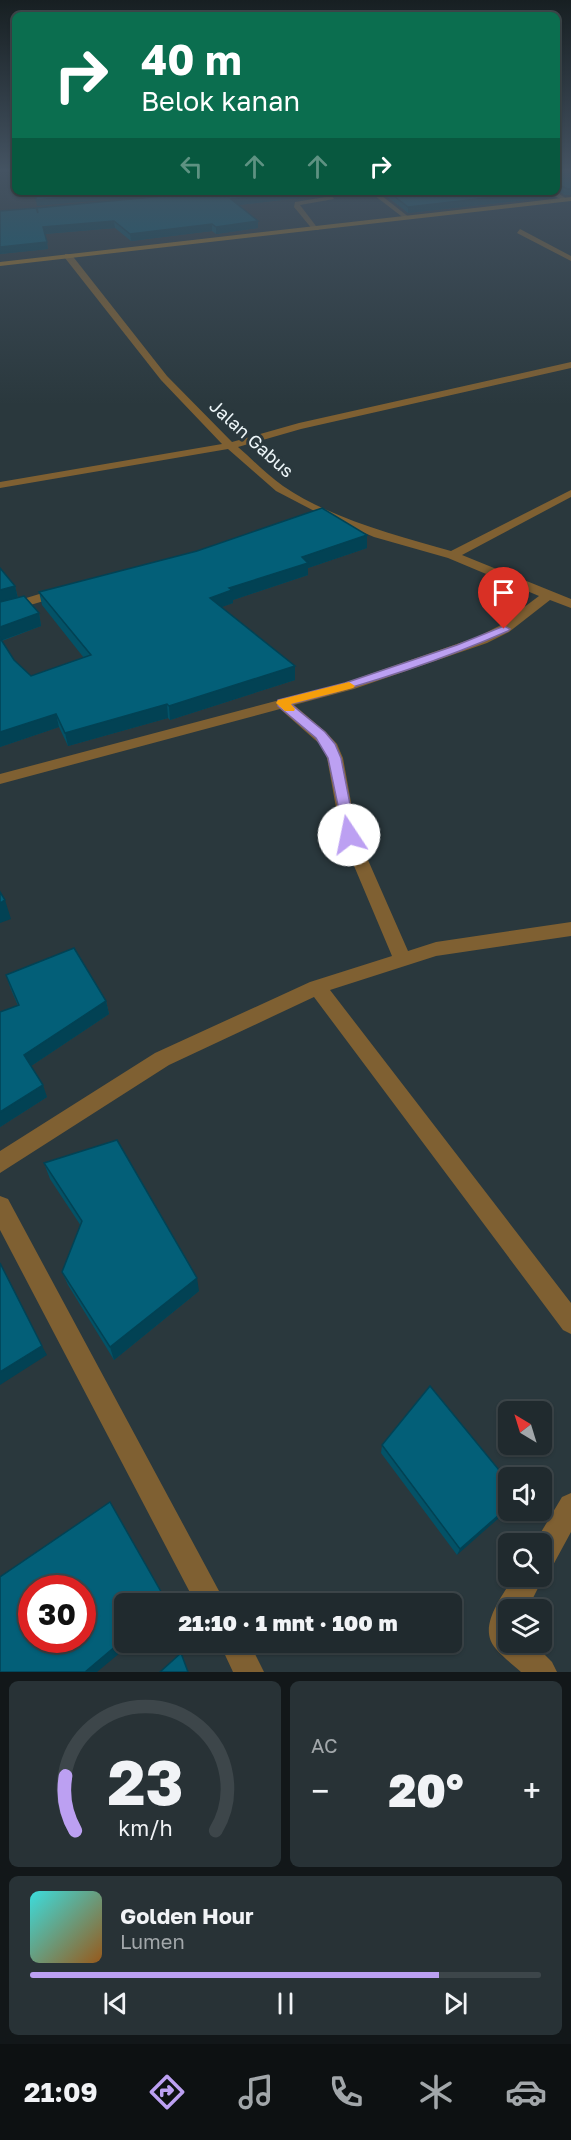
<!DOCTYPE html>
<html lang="id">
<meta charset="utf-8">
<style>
body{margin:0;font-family:"Golos Text",sans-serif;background:#283236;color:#f1f3f6;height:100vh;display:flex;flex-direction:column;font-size:22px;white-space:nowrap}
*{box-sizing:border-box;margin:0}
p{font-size:20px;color:#a2a7aa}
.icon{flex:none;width:33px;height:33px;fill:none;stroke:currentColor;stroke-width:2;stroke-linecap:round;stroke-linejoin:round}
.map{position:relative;height:1672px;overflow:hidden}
.details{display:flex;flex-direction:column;gap:9px;padding:9px;background:#121719;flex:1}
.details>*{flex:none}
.top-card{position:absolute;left:12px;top:12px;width:548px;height:183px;border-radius:9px;box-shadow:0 2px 4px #0004,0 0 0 2px #3d464a;background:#0b6e4f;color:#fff;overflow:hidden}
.needle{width:39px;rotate:322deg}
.buttons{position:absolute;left:498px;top:1401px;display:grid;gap:12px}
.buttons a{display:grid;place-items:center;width:54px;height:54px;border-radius:9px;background:#202a2e;box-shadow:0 2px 4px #0004,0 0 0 2px #3d464a;font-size:30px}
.speed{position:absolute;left:18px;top:1575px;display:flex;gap:12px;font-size:30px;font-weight:700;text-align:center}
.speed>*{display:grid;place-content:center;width:78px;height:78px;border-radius:50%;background:#202a2e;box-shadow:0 2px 4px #0004,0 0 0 2px #3d464a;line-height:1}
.speed .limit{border:9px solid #d22;background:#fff;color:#111}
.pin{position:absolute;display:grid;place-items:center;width:51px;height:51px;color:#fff;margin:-62px -26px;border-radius:50% 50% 50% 0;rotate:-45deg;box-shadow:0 0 6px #0007}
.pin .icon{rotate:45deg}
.me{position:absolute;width:66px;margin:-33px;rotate:349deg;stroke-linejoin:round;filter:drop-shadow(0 0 4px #0008)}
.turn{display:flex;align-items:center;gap:21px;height:126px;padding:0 30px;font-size:27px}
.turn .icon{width:78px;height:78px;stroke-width:2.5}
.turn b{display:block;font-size:42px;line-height:51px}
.lanes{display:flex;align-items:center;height:57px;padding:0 30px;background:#0003;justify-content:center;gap:30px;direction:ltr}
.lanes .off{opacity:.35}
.big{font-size:45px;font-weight:800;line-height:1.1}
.details .card{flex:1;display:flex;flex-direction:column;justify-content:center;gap:9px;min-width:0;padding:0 21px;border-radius:9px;background:#283236}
.details .dial{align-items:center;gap:0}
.dial svg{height:156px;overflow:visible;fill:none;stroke:#3d464a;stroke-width:7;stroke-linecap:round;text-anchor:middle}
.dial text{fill:#f1f3f6;stroke:none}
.song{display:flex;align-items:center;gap:18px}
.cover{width:72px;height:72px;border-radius:9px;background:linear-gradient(135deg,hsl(180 70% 55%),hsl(30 70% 35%))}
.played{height:6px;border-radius:3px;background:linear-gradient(90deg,#bca0f2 80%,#3d464a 80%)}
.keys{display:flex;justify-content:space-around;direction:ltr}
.heat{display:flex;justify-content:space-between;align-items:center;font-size:33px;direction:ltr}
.details .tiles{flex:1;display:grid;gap:9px;grid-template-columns:1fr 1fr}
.card:last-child{grid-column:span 2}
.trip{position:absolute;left:114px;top:1593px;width:348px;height:60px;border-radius:9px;background:#202a2e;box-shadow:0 2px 4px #0004,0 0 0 2px #3d464a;font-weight:800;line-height:60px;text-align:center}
.dock{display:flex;height:96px;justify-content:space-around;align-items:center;background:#0d1112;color:#a2a7aa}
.dock .icon{width:42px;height:42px}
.dock .selected{color:#bca0f2}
.dock b{font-size:27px;color:#f1f3f6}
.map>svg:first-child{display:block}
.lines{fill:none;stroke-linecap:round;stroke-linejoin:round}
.service{fill:#7f6032;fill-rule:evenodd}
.minor{fill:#7f6032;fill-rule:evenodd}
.secondary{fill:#a77625;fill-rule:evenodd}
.wall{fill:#035267}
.shaded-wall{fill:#024254}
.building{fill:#035f78;stroke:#024254;stroke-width:1.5;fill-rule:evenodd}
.route{fill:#bca0f2;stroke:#7a689d;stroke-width:1.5}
.slow{fill:#f59e0b}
.labels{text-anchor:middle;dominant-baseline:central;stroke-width:6;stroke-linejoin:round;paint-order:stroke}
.far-street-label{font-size:18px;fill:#ecf5f8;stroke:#2a383d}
</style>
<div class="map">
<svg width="571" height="1672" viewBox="0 0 571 1672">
<rect width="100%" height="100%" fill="#2a383d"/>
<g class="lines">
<!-- service -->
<path class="service" d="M332,196l2,3 -34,6 19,25h-6l-19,-23 1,-5z"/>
<!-- minor -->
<path class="minor" d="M370,192h7l33,26 -5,1z
M548,192h8l11,7 -5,1z
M520,229l51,27v5l-54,-28z
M65,254h6l96,122 65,66 67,-19 272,-61v6l-270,61 -63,18c15,13 29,28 45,39 46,32 115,50 168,65l120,-61v7l-109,58 109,44v9l-21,-8 -41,32 -22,11 -133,46 -60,16 32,27 11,12 6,14 14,77 51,116 28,-9 135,-20v14l-135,20 -106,34 241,313v31l-8,-4 -249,-333 -145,68 -169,108v-22l155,-98 155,-71 82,-26 -51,-121 -14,-77 -5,-12 -42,-37 -280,75v-10l344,-91 133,-46 22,-11 40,-30 -91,-38 -74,-21 -52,-22 -46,-24 -48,-42 -228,39v-6l222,-38 -61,-64 -96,-122z
M59,588l5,1 1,3 -1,3 -64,19v-8z
M0,1196l8,3 218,405h-30l-196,-374z
M571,1493v39l-19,35 -10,4 2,5 -17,34h-19v32h24l20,20 5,10h-36c-8,-7 -18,-15 -25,-23 -20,-22 7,-53 18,-73h28v-32h-8l28,-47z
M219,1642h30l15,30h-31z"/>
<!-- secondary -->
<path class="secondary" d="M571,197v4l-571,65v-4z"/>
</g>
<!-- wall -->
<path class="wall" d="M556,171h15v24h-6l-9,-5z
M205,192h119v3l-86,10 20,23 -42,6 -4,-3 -81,10 -16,-13 -70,6 3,15 -48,5v-43l38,2z
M381,192h172l-1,5 -144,16z
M367,548l-59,20v7l-75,25v3l-12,4 74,59v14l-125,40 -2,-2 -100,28 -9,-19 -59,20v-179l15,18 3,12 21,15 2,13 -39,15 12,19 17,16 53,-18 -42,-53 -3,-13z
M6,975l100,26 3,13 -78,52 16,31 -47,30v-115l18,-6 -8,-19z
M44,1163l155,128 -85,69 -46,-75 -6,-13 19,-46 -31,-47z
M382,1445l126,36 -51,74 -76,-102z"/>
<!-- shaded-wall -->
<path class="shaded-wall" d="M125,192h74l-162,14 -1,-6z
M295,192h29v3l-93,11v-7z
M539,192h14l-1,5 -144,16v-6z
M114,221l1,7 -71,6 -1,-7z
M258,221v7l-42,6v-7z
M212,224v7l-81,10 -1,-7z
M47,242l1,7 -48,5v-7z
M367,535v13l-59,20v7l-75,25v3l-22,8 -1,-13 19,-10 73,-31z
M15,586l3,13 -18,5v-14z
M39,613l2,13 -41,15v-14z
M295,666v14l-125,40 -1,-14z
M167,704l1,14 -100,28 -3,-13z
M56,714l3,13 -59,20v-15z
M5,900l6,19 -11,4v-20z
M106,1001l3,13 -81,54 -4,-13z
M43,1085l4,12 -47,30v-15z
M197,1278l2,13 -85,69 -4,-13z
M42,1346l5,9 -47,30v-13z
M508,1507v3l-51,45 3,-6z
M124,1639v3h9l-36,30h-12z"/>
<!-- building -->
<path class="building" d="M556,171h15v18h-4l-9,-5h-2z
M36,192h89l-89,8z
M205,192h90l-64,7 27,22 -42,6 -4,-3 -82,10 -16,-13 -71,6 4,15 -47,5v-36l36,-3 2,5 -1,-5z
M389,192h150l-131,15z
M322,508l45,27 -65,22 6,6 -79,25 3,2 -22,8 85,68 -126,40 -2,-2 -102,29 -9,-19 -56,18v-94l14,22 17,16 60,-21 -52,-63 158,-41z
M0,568l15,18 -15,4z
M24,596l15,17 -39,14v-25z
M0,892l5,8 -5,3z
M74,948l32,53 -82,54 19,30 -43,27v-100l19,-7 -13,-30z
M117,1140l80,138 -87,69 -48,-75 20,-51 -38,-58z
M0,1263l42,83 -42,26z
M430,1386l78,95v26l-48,42 -78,-104z
M110,1502l58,102h-44v35l-39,33h-85v-95zM32,1588h50v52h-50z
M181,1653l7,19h-28z"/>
<!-- sky -->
<linearGradient id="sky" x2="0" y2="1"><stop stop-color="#171f22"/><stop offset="0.42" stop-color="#445362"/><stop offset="1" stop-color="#445362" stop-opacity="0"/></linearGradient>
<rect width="571" height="405" fill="url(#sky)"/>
<!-- route -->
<path class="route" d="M504,626l6,3 -2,2c-70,31 -143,54 -217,73l34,28 10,12 6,14 15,77 -2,4h-9l-17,-81 -12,-20 -38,-32v-6l67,-17 112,-38z"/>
<!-- slow -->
<path class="slow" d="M349,682l6,4 -2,2 -62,16 4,5 -1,2h-9l-9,-8 2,-3z"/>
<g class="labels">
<!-- far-street labels -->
<g class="far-street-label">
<text transform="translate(252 438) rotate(42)">Jalan Gabus</text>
</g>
</g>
</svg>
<div class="buttons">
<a><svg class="needle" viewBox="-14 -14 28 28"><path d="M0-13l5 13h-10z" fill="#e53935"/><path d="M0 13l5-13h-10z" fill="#a2a7aa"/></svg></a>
<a><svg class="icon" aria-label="sound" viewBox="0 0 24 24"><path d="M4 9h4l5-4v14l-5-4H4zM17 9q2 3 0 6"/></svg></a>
<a><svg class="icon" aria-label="search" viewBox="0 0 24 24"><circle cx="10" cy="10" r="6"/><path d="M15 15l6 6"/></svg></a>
<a><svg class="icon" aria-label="layers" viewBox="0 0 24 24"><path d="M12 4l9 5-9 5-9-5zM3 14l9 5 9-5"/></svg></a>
</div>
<div class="speed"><div class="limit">30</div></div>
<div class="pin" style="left:504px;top:629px;background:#d93025"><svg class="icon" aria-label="arrive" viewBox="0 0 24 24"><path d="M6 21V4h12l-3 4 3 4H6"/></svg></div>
<svg class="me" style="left:349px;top:835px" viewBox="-20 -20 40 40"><circle r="19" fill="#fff"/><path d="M0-13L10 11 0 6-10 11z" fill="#bca0f2"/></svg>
<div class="trip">21:10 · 1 mnt · 100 m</div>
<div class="top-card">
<div class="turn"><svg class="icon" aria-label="right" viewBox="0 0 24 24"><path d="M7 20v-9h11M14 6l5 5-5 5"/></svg><div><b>40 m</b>Belok kanan</div></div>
<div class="lanes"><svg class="icon off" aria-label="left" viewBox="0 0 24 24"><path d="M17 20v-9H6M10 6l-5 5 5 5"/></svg><svg class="icon off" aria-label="ahead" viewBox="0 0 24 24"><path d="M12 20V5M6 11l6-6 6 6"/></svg><svg class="icon off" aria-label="ahead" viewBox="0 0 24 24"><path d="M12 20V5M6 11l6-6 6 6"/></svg><svg class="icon" aria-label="right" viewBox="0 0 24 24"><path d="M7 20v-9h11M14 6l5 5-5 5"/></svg></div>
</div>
</div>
<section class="details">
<div class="tiles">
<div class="card dial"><svg viewBox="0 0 100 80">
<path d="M14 69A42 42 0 1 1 86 69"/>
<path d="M14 69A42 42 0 0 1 9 41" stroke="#bca0f2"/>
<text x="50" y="56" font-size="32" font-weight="700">23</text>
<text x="50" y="72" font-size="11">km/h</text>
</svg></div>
<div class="card"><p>AC</p>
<div class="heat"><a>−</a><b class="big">20°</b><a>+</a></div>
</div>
<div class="card">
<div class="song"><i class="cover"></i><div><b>Golden Hour</b><p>Lumen</p></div></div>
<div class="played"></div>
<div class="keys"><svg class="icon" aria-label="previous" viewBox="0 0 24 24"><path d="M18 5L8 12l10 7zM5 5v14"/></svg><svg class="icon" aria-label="pause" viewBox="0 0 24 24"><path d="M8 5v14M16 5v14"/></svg><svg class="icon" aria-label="next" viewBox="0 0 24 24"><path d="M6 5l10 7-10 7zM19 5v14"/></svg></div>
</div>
</div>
</section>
<nav class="dock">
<b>21:09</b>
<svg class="icon selected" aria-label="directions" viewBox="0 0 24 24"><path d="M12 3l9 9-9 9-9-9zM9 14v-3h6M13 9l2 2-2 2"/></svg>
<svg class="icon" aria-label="music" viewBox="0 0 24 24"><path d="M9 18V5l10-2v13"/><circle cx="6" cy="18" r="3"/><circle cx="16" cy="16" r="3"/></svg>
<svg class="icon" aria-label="phone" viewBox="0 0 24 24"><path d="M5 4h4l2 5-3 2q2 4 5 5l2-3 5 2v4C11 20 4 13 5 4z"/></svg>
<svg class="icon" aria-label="climate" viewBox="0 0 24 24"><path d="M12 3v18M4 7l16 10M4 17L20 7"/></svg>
<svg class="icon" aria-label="car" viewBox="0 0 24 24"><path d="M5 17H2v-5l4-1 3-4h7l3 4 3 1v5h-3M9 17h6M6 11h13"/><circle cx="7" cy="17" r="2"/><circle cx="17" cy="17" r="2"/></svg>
</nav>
